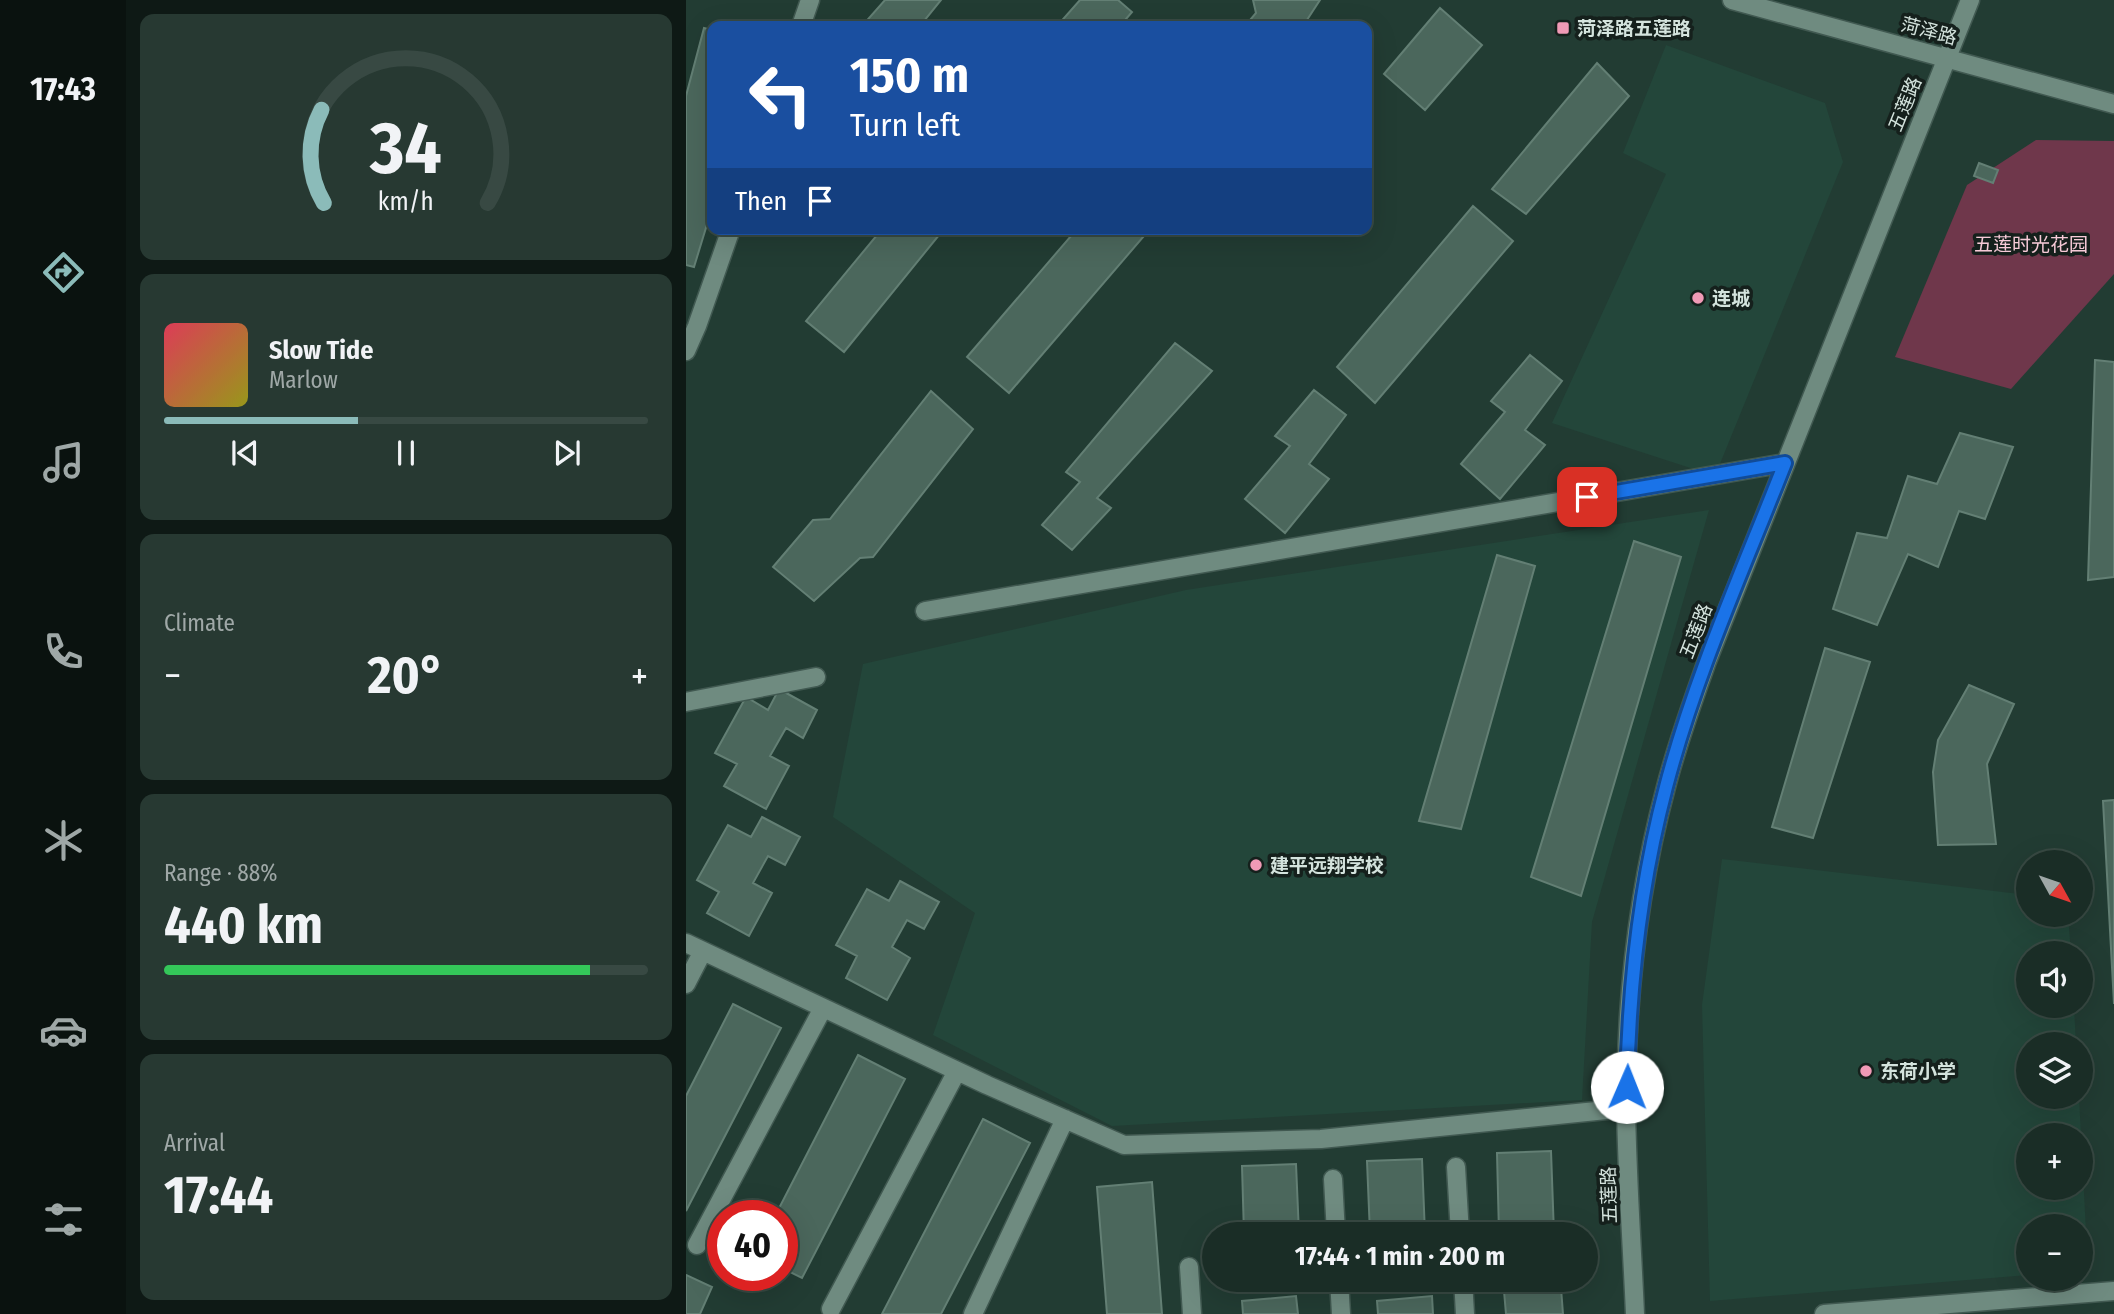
<!DOCTYPE html>
<meta charset="utf-8">
<style>
body{margin:0;font-family:"Fira Sans Condensed","Noto Sans SC",sans-serif;background:#273932;color:#f1f3f6;height:100vh;display:flex;flex-direction:column;font-size:26px;white-space:nowrap}
*{box-sizing:border-box;margin:0}
p{font-size:23px;color:#9fa8a7}
.icon{flex:none;width:38px;height:38px;fill:none;stroke:currentColor;stroke-width:2;stroke-linecap:round;stroke-linejoin:round}
.map{position:relative;flex:1;overflow:hidden}
.sheet{display:flex;flex-direction:column;gap:14px;padding:14px;background:#0e1915;width:560px}
.sheet>*{flex:none}
.guide{position:absolute;left:21px;top:21px;width:665px;height:214px;border-radius:14px;box-shadow:0 7px 28px #0002,0 0 0 2px #384943;background:#1a4fa0;color:#fff;overflow:hidden}
.needle{width:46px;rotate:130deg}
.fabs{position:absolute;left:1330px;top:850px;display:grid;gap:14px}
.fabs a{display:grid;place-items:center;width:77px;height:77px;border-radius:50%;background:#1a2d26;box-shadow:0 7px 28px #0002,0 0 0 2px #384943;font-size:35px}
.speed{position:absolute;left:21px;top:1200px;display:flex;gap:14px;font-size:35px;font-weight:700;text-align:center}
.speed>*{display:grid;place-content:center;width:91px;height:91px;border-radius:50%;background:#1a2d26;box-shadow:0 7px 28px #0002,0 0 0 2px #384943;line-height:1}
.speed .limit{border:10px solid #d22;background:#fff;color:#111}
.pin{position:absolute;display:grid;place-items:center;width:60px;height:60px;color:#fff;margin:-30px;border-radius:14px;box-shadow:0 4px 10px #0006}
.me{position:absolute;width:77px;margin:-38px;rotate:1deg;stroke-linejoin:round;filter:drop-shadow(0 0 5px #0008)}
.turn{display:flex;align-items:center;gap:24px;height:147px;padding:0 28px;font-size:32px}
.turn .icon{width:91px;height:91px;stroke-width:2.5}
.turn b{display:block;font-size:49px;line-height:60px}
.then{display:flex;align-items:center;height:66px;padding:0 28px;background:#0003;gap:14px;font-size:26px}
.big{font-size:52px;font-weight:700;line-height:1.1}
.sheet .tile{flex:1;display:flex;flex-direction:column;justify-content:center;gap:10px;min-width:0;padding:0 24px;border-radius:14px;background:#273932}
.sheet .dial{align-items:center;gap:0}
.dial svg{height:182px;overflow:visible;fill:none;stroke:#384943;stroke-width:7;stroke-linecap:round;text-anchor:middle}
.dial text{fill:#f1f3f6;stroke:none}
.song{display:flex;align-items:center;gap:21px}
.cover{width:84px;height:84px;border-radius:10px;background:linear-gradient(135deg,hsl(350 70% 55%),hsl(60 70% 35%))}
.played{height:7px;border-radius:4px;background:linear-gradient(90deg,#8bbbb9 40%,#384943 40%)}
.keys{display:flex;justify-content:space-around;direction:ltr}
.heat{display:flex;justify-content:space-between;align-items:center;font-size:38px;direction:ltr}
.charge{height:10px;border-radius:5px;background:linear-gradient(90deg,#34c759 88%,#384943 0)}
.trip{position:absolute;left:516px;top:1222px;width:396px;height:70px;border-radius:35px;background:#1a2d26;box-shadow:0 7px 28px #0002,0 0 0 2px #384943;font-weight:700;line-height:70px;text-align:center}
main{display:flex;flex:1;min-height:0}
.tab-bar{display:flex;flex-direction:column;width:126px;justify-content:space-around;align-items:center;background:#0a120f;color:#9fa8a7}
.tab-bar .icon{width:49px;height:49px}
.tab-bar .on{color:#8bbbb9}
.tab-bar b{font-size:32px;color:#f1f3f6}
.map>svg:first-child{display:block}
.built{fill:#23463a;fill-rule:evenodd}
.green{fill:#6f374b}
.building{fill:#4b675c;stroke:#637f74;stroke-width:2}
.lines{fill:none;stroke-linecap:round;stroke-linejoin:round}
.minor-casing{stroke:#415951;stroke-width:21}
.minor{stroke:#6f8b80;stroke-width:18}
.route-casing{stroke:#114b97;stroke-width:18}
.route{stroke:#1a73e8;stroke-width:12}
.poi-dot{fill:#f09ab6;stroke:#15201c;stroke-width:2.5}
.labels{text-anchor:middle;dominant-baseline:central;stroke-width:7;stroke-linejoin:round;paint-order:stroke}
.poi-label{font-size:19px;font-weight:bold;fill:#d4e3dd;stroke:#15201c;text-anchor:start}
.street-label{font-size:19px;fill:#d4e3dd;stroke:#15201c}
.park-label{font-size:19px;fill:#f6cad7;stroke:#15201c}
</style>
<main>
<nav class="tab-bar">
<b>17:43</b>
<svg class="icon on" aria-label="directions" viewBox="0 0 24 24"><path d="M12 3l9 9-9 9-9-9zM9 14v-3h6M13 9l2 2-2 2"/></svg>
<svg class="icon" aria-label="music" viewBox="0 0 24 24"><path d="M9 18V5l10-2v13"/><circle cx="6" cy="18" r="3"/><circle cx="16" cy="16" r="3"/></svg>
<svg class="icon" aria-label="phone" viewBox="0 0 24 24"><path d="M5 4h4l2 5-3 2q2 4 5 5l2-3 5 2v4C11 20 4 13 5 4z"/></svg>
<svg class="icon" aria-label="climate" viewBox="0 0 24 24"><path d="M12 3v18M4 7l16 10M4 17L20 7"/></svg>
<svg class="icon" aria-label="car" viewBox="0 0 24 24"><path d="M5 17H2v-5l4-1 3-4h7l3 4 3 1v5h-3M9 17h6M6 11h13"/><circle cx="7" cy="17" r="2"/><circle cx="17" cy="17" r="2"/></svg>
<svg class="icon" aria-label="filters" viewBox="0 0 24 24"><path d="M4 7h16M4 17h16"/><circle cx="9" cy="7" r="2"/><circle cx="15" cy="17" r="2"/></svg>
</nav>
<section class="sheet">
<div class="tile dial"><svg viewBox="0 0 100 80">
<path d="M14 69A42 42 0 1 1 86 69"/>
<path d="M14 69A42 42 0 0 1 13 28" stroke="#8bbbb9"/>
<text x="50" y="56" font-size="32" font-weight="700">34</text>
<text x="50" y="72" font-size="11">km/h</text>
</svg></div>
<div class="tile">
<div class="song"><i class="cover"></i><div><b>Slow Tide</b><p>Marlow</p></div></div>
<div class="played"></div>
<div class="keys"><svg class="icon" aria-label="previous" viewBox="0 0 24 24"><path d="M18 5L8 12l10 7zM5 5v14"/></svg><svg class="icon" aria-label="pause" viewBox="0 0 24 24"><path d="M8 5v14M16 5v14"/></svg><svg class="icon" aria-label="next" viewBox="0 0 24 24"><path d="M6 5l10 7-10 7zM19 5v14"/></svg></div>
</div>
<div class="tile"><p>Climate</p>
<div class="heat"><a>−</a><b class="big">20°</b><a>+</a></div>
</div>
<div class="tile"><p>Range · 88%</p><b class="big">440 km</b><div class="charge"></div></div>
<div class="tile"><p>Arrival</p><b class="big">17:44</b></div>
</section>
<div class="map">
<svg width="1428" height="1314" viewBox="0 0 1428 1314">
<rect width="100%" height="100%" fill="#223c33"/>
<!-- built -->
<path class="built" d="M980,45l159,58 18,59 -128,314 -163,-53 114,-249 -43,-21z
M1023,510l-117,412 -10,178 -470,26 -179,-91 42,-122 -142,-96 30,-153 323,-74z
M1036,859l306,36v20h40l3,39h-43v52h46l2,39h-48v52h51l9,173h-7v-43h-53v48l-318,26 -8,-296zM1342,1136h53v52h-53z"/>
<!-- green -->
<path class="green" d="M1350,140l78,1v133l-103,115 -116,-32 72,-172z"/>
<!-- building -->
<path class="building" d="M199,0h56l-21,26h-58z
M394,0h38l14,12 -12,14h-63z
M567,0h67l-17,26h-58l11,-13z
M754,8l42,37 -57,65 -41,-36z
M18,28l8,2v178l-18,59 -8,-2v-169z
M911,63l32,33 -103,118 -34,-25z
M1293,163l19,7 -5,13 -19,-7z
M787,206l40,35 -138,162 -38,-36z
M196,229h62l-100,123 -38,-31z
M391,229h73l-141,164 -42,-36z
M489,343l37,28 -115,127 14,10 -39,42 -30,-25 38,-43 -14,-10z
M844,355l32,26 -37,49 20,15 -45,54 -39,-35 44,-52 -14,-11z
M1409,360l19,2v215l-26,3z
M628,390l32,25 -37,49 20,15 -44,54 -40,-34 45,-53 -15,-10z
M245,391l42,38 -100,128 -13,1 -46,43 -41,-34 40,-47 17,-1z
M1274,433l53,14 -28,72 -26,-8 -21,56 -30,-13 -31,71 -44,-16 24,-76 30,5 21,-62 29,8z
M948,541l47,16 -100,339 -50,-19z
M811,555l38,11 -74,263 -42,-8z
M1139,648l45,14 -57,176 -41,-11z
M1283,685l45,19 -27,60 9,80 -58,1 -5,-73 5,-32z
M93,689l38,21 -14,28 -17,-10 -16,28 19,10 -23,43 -42,-23 13,-22 -22,-11 31,-56 22,13z
M1428,800v204l-11,-203z
M76,817l38,20 -15,28 -17,-9 -15,27 19,10 -23,43 -42,-23 12,-21 -22,-12 31,-55 23,12z
M214,881l39,21 -15,27 -17,-9 -15,27 18,11 -23,42 -41,-22 11,-22 -21,-11 31,-56 22,12z
M47,1004l48,24 -95,183v-115z
M172,1055l47,24 -103,199 -20,-10v-52h-7z
M297,1119l47,24 -89,171h-59z
M865,1151l3,83h-55l-2,-81z
M736,1159l3,75h-55l-3,-73z
M610,1164l3,70h-55l-2,-68z
M466,1182l10,132h-55l-10,-127z
M0,1275l26,12 -12,27h-14z
M875,1288l2,26h-57l-2,-23z
M610,1296l2,18h-55l-1,-13z
M746,1296l1,18h-55l-1,-13z"/>
<g class="lines">
<defs>
<path id="minor" d="M1046,0l382,104
M115,26l9,-26
M0,351l11,-25 34,-97
M239,611l860,-148
M0,702l130,-25
M0,943l301,142 137,60 197,-6 305,-31
M0,984l17,-33
M770,1167l4,67
M647,1179l3,55
M11,1245l126,-237
M503,1267l3,47
M653,1279l2,35
M777,1279l2,35
M145,1309l126,-238
M287,1314l92,-195
M949,1314c-3,-69 -8,-138 -9,-207 0,-107 12,-216 40,-320 11,-43 26,-84 41,-126l263,-661
M1138,1314l290,-23"/>
</defs>
<!-- minor casing -->
<use href="#minor" class="minor-casing"/>
<!-- minor -->
<use href="#minor" class="minor"/>
</g>
<g class="lines">
<defs>
<path id="route" d="M901,497l198,-34c-42,107 -90,213 -119,324 -26,98 -37,199 -39,300"/>
</defs>
<!-- route casing -->
<use href="#route" class="route-casing"/>
<!-- route -->
<use href="#route" class="route"/>
</g>
<!-- markers -->
<g class="poi-dot">
<rect x="870" y="21" width="14" height="14" rx="3.5"/>
<circle cx="1012" cy="298" r="7"/>
<circle cx="570" cy="865" r="7"/>
<circle cx="1180" cy="1071" r="7"/>
</g>
<g class="labels">
<!-- poi labels -->
<g class="poi-label">
<text x="891" y="28">菏泽路五莲路</text>
<text x="1026" y="298">连城</text>
<text x="584" y="865">建平远翔学校</text>
<text x="1194" y="1071">东荷小学</text>
</g>
<!-- street labels -->
<g class="street-label">
<text transform="translate(1243 31) rotate(15)">菏泽路</text>
<text transform="translate(1219 104) rotate(-68)">五莲路</text>
<text transform="translate(1010 631) rotate(-69)">五莲路</text>
<text transform="translate(923 1195) rotate(-92)">五莲路</text>
</g>
<!-- park labels -->
<g class="park-label">
<text x="1345" y="244">五莲时光花园</text>
</g>
</g>
</svg>
<div class="fabs">
<a><svg class="needle" viewBox="-14 -14 28 28"><path d="M0-13l5 13h-10z" fill="#e53935"/><path d="M0 13l5-13h-10z" fill="#9fa8a7"/></svg></a>
<a><svg class="icon" aria-label="sound" viewBox="0 0 24 24"><path d="M4 9h4l5-4v14l-5-4H4zM17 9q2 3 0 6"/></svg></a>
<a><svg class="icon" aria-label="layers" viewBox="0 0 24 24"><path d="M12 4l9 5-9 5-9-5zM3 14l9 5 9-5"/></svg></a>
<a>+</a>
<a>−</a>
</div>
<div class="speed"><div class="limit">40</div></div>
<div class="pin" style="left:901px;top:497px;background:#d93025"><svg class="icon" aria-label="arrive" viewBox="0 0 24 24"><path d="M6 21V4h12l-3 4 3 4H6"/></svg></div>
<svg class="me" style="left:941px;top:1087px" viewBox="-20 -20 40 40"><circle r="19" fill="#fff"/><path d="M0-13L10 11 0 6-10 11z" fill="#1a73e8"/></svg>
<div class="trip">17:44 · 1 min · 200 m</div>
<div class="guide">
<div class="turn"><svg class="icon" aria-label="left" viewBox="0 0 24 24"><path d="M17 20v-9H6M10 6l-5 5 5 5"/></svg><div><b>150 m</b>Turn left</div></div>
<div class="then">Then<svg class="icon" aria-label="arrive" viewBox="0 0 24 24"><path d="M6 21V4h12l-3 4 3 4H6"/></svg></div>
</div>
</div>
</main>
